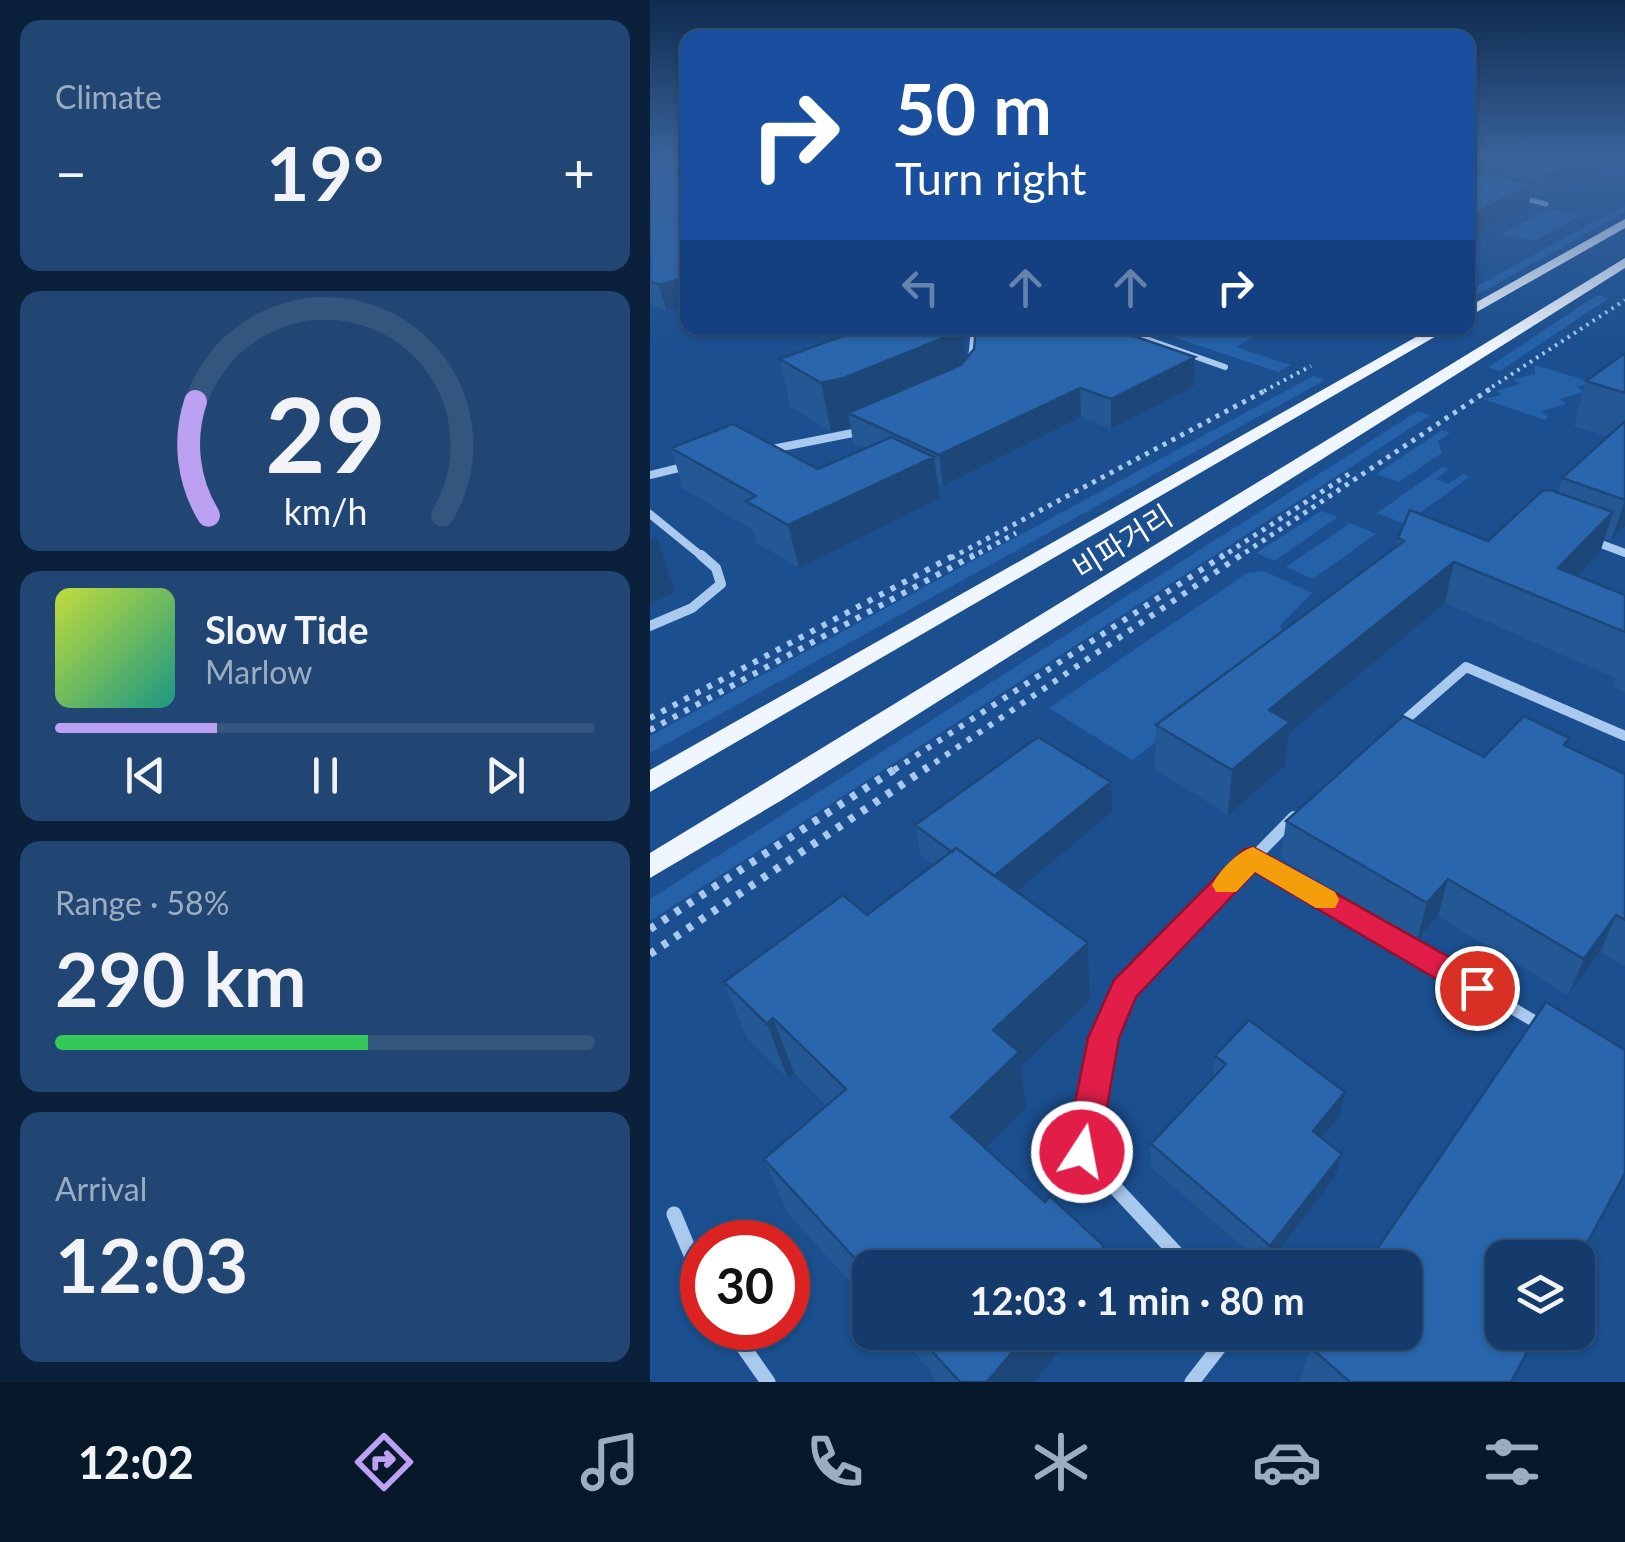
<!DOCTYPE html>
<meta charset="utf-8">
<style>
body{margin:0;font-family:Lato,"Noto Sans KR",sans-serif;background:#214673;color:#f1f3f6;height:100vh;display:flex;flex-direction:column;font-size:38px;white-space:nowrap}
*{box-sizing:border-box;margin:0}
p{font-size:32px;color:#9dadc1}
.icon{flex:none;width:55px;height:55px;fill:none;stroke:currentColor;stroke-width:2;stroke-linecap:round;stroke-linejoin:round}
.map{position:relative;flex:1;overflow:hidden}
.sheet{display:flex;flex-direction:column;gap:20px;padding:20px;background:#0b203b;width:650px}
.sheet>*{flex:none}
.guide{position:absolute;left:30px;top:30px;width:795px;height:305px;border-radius:20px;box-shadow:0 2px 8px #0004,0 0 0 2px #33557e;background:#1a4fa0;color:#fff;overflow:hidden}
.fabs{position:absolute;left:835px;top:1240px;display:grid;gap:20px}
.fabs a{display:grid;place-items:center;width:110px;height:110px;border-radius:20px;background:#143b6b;box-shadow:0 2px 8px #0004,0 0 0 2px #33557e;font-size:50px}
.speed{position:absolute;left:30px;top:1220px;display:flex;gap:20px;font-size:50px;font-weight:700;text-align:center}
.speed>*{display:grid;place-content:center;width:130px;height:130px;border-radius:50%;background:#143b6b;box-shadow:0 2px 8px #0004,0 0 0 2px #33557e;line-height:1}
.speed .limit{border:15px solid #d22;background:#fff;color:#111}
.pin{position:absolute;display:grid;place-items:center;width:85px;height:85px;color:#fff;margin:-42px;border:5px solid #fff;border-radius:50%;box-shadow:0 2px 10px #0007}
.me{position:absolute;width:110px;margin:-55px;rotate:11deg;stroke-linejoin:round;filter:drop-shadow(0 0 8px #0008)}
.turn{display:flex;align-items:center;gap:35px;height:210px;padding:0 50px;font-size:45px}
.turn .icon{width:130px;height:130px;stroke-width:2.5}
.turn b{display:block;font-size:70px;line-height:85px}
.lanes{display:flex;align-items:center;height:95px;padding:0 50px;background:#0003;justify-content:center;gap:50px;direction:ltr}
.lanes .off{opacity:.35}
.big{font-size:75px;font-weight:700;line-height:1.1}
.sheet .tile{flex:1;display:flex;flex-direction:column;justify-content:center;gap:15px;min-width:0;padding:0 35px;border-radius:20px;background:#214673}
.sheet .dial{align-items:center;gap:0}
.dial svg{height:260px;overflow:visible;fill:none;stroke:#33557e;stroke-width:7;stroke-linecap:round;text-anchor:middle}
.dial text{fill:#f1f3f6;stroke:none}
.song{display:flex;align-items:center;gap:30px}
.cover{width:120px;height:120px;border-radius:15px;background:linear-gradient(135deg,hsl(70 70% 55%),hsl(170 70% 35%))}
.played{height:10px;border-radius:5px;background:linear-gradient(90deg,#bca0f2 30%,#33557e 30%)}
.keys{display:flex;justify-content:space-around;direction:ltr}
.heat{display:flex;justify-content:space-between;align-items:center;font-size:55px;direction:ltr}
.charge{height:15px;border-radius:8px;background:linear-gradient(90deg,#34c759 58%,#33557e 0)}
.trip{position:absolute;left:202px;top:1250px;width:570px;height:100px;border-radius:20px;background:#143b6b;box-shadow:0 2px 8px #0004,0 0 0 2px #33557e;font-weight:700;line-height:100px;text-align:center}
.dock{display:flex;height:160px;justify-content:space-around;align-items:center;background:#08182b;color:#9dadc1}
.dock .icon{width:70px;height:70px}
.dock .on{color:#bca0f2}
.dock b{font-size:45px;color:#f1f3f6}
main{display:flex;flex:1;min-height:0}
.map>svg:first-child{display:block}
.green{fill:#2461a8}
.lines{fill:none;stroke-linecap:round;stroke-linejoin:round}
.path-far3{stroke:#a9c9ee;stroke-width:4;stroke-dasharray:2.5 5;stroke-linecap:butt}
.path-far2{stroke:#a9c9ee;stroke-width:5;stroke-dasharray:4 6;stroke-linecap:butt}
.path-far1{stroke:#a9c9ee;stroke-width:6;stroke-dasharray:5 8;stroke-linecap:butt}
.path{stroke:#a9c9ee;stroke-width:8;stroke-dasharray:6 9;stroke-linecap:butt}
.minor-far5{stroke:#a9c9ee;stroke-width:5}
.minor-far4{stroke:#a9c9ee;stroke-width:6}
.minor-far3{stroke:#a9c9ee;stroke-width:8}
.minor-far2{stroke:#a9c9ee;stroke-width:10}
.minor-far1{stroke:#a9c9ee;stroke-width:12}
.minor{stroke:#a9c9ee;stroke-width:15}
.primary{fill:#f0f6ff;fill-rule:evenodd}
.wall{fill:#245895}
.shaded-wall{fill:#1d4779}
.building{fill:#2a66ad;stroke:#1d4779;stroke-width:2.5}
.route{fill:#e11d48;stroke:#92132f;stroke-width:2.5}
.slow{fill:#f59e0b}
.labels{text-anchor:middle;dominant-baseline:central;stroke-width:10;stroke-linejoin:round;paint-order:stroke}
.street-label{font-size:30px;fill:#fff;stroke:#1b4f8f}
</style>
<main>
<section class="sheet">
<div class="tile"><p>Climate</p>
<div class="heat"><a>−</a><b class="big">19°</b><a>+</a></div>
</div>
<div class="tile dial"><svg viewBox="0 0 100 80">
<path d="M14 69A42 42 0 1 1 86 69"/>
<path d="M14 69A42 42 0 0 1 10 34" stroke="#bca0f2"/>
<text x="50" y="56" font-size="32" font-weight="700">29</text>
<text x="50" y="72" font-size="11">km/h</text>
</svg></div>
<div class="tile">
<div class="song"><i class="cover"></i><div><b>Slow Tide</b><p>Marlow</p></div></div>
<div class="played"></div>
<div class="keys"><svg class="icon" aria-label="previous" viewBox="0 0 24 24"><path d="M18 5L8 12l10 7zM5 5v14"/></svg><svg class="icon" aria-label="pause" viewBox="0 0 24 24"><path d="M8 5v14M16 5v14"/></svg><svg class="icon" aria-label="next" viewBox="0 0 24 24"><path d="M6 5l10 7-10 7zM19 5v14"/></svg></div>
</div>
<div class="tile"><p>Range · 58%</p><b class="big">290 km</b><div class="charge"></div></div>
<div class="tile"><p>Arrival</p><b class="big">12:03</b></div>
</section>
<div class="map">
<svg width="975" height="1382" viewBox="0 0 975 1382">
<rect width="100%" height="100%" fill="#1b4f8f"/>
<!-- green -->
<path class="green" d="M975,205v7l-157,88v-9z
M900,209l31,7 -47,25 -33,-7z
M947,295l12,3 -109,73 -12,-4z
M496,328h81l28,8 -19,11 55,18 -13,7z
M885,365l60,18 -18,3 6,6 -23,7 6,5 -24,7 6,6 -3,3 -62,-21 19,-4 -6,-4 24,-7 -6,-5 21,-5z
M663,376l12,4 -675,373v-17z
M768,411l13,4 -781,506v-22z
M792,430l8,3 -12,8 4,12 -43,29 -23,-8z
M792,467l7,2 -13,10 12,5 15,-10 6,3 -64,47 -28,-11z
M671,511l17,6 -64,44 -18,-8z
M700,523l26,11 -63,45 -27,-12z
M614,571l48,22 -33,34 18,9 -165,124 -83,-52 198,-135z"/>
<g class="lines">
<!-- path-far3 -->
<path class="path-far3" d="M614,391l47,-25
M836,391l139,-91"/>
<!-- path-far2 -->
<path class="path-far2" d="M301,558l317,-169
M320,558l46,-25
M570,558l129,-84
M587,558l253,-169"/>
<!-- path-far1 -->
<path class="path-far1" d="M0,718l305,-163
M0,730l324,-175
M244,770l330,-215
M274,770l317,-215"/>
<!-- path -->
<path class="path" d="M0,929l248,-162
M0,954l278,-187"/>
<!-- minor-far5 -->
<path class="minor-far5" d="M868,197l28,7"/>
<!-- minor-far4 -->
<path class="minor-far4" d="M465,328l110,39
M321,361l3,-33"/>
<!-- minor-far3 -->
<path class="minor-far3" d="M117,450l96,-19
M0,475l37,-9
M0,514l54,44
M943,541l32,12"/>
<!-- minor-far2 -->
<path class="minor-far2" d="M0,626l42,-18 29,-24 -5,-16 -15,-13
M747,727l69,-60 159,69"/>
<!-- minor-far1 -->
<path class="minor-far1" d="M603,857l288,168
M453,1040l22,-51 169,-172"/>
<!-- minor -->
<path class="minor" d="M453,1037l-21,115 108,116
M24,1214l28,67
M80,1328l38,54
M542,1382l39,-50"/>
<!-- primary -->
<path class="primary" d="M975,219v9l-157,89v-10z
M975,258v10l-843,532 -132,78v-25z
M782,328h18l-800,464v-22z"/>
</g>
<!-- wall -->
<path class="wall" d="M0,156h38v149l-22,6 -16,-7z
M818,156h157l-81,41 -13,-3 -3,12 -60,33z
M214,328h98l2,33 10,-12 2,-21h146v4l73,25 -1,29 -83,43 -30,-12 -138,69 -5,-2 2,14 -141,70 -42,-25 -3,-12 -71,-43 -12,-40 147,21 47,-21 -12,-5 -2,-15 -20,4 -41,-25 -10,-48z
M975,353v173l-14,14 -6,-2 -5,14 -23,24 48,19v98l-12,-6 3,-9 -171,-75 -156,130 -4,33 -57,49 -73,-46 1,-44 240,-178 2,-9 90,3 70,-48 4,-15 46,-41 -34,-11 12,-45z
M917,746l58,28v192l-25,-14 -32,43 -130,-79 -21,24 -136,-82 5,-37 198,-64z
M462,812l-96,79 72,52 2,57 -69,67 5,41 -41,40 60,54 59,44 1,22h-235v36l-83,-92 -23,-53 62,-54 -32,-32 -6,6 -41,-41 -23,-56 143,-67 67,-50 -13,-10 -6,-30z
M565,1056l130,36 -5,24 -18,22 20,16 -6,22 -70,91 -115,-100v-23l62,-66z
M246,1332h180l-42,50h-99l-4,-11z
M660,1347l201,35h-211z"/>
<!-- shaded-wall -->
<path class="shaded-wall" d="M854,156h43l-37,10 -1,7 -24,11 -17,3 1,-21z
M938,156h37l-81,41 5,-22z
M883,184l-5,22 -60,33v-22z
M38,277v28l-22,6 -7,-26z
M307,328h5l3,29 -2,16 -115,40 3,15 -20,4 -10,-49z
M545,357l-1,29 -83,43v-30z
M430,388l1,29 -138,69 -4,-31z
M284,457l6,41 -141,70 -11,-43z
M975,499v27l-14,14 14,-40z
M963,512l-13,40 -47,50 5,-34z
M7,537l18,55 -25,12v-64z
M804,562l-9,41 -156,130 -4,33 -57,49 4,-45 37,-60z
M461,782l1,30 -118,98 -4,-30z
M798,879l-10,37 -21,24 10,-37z
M966,915l-16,37 -32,43 16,-36z
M438,943l2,57 -69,67 5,41 -63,62 -12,-53 42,-87z
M123,1018l21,55 -6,6 -21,-55z
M695,1092l-5,24 -32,38 5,-23z
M692,1154l-6,22 -70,91 4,-21z
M454,1246l1,22h-20z
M379,1332h47l-42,50h-47z"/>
<!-- building -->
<path class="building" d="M818,156h36l-15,6 -20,4 -1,3z
M883,156h55l-39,19 -39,-9z
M38,163v114l-29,8 -9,-4v-117l33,2z
M818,174l3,3 20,-3 42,10 -65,33z
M214,328h93l-11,9 -102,41 -23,5 -41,-24z
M326,328h141l-4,1 82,28 -84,42 -31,-11 -141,67 -91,-42 113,-48 13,-16z
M975,353v40l-39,-12z
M975,421v79l-63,-22z
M83,424l85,45 73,-32 43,20 -146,68 -42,-24 10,-5 -85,-48z
M900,490l63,22 -55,56 67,27v37l-171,-70 -185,148 21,12 -58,48 -76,-45 248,-184 -6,-3 12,-28 78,31 54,-50z
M753,716l81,41 40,-41 45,22 -5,7 61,29v146l-9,-5 -32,44 -136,-80 -21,24 -141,-82z
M388,737l73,45 -117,94 -38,-28 -4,4 -37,-27z
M306,848l132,95 -95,87 26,22 -68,65 94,85 5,-6 54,50 -19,22h-215v7l-106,-116 82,-70 -73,-71 -6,6 -43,-42 119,-87 24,20z
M896,1002l79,48v123l-47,87v-2h-76v74h36l-27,50h-161l-40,-35 10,-15h85v-64h-41z
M599,1020l96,72 -32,39 29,23 -72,92 -119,-102 75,-80 -11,-8z
M273,1332h106l-42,50h-27l-40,-44 4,-4z"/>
<!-- sky -->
<linearGradient id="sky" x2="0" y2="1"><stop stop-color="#0f2b4f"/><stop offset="0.45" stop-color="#39639b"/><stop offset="1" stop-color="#39639b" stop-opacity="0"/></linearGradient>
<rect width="975" height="350" fill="url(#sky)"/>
<!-- route -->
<path class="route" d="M603,847l235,132 4,9 -4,9 -11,4 -10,-4 -212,-125 -119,125 -17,41 -20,114 -5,12 -12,5 -12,-5 -5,-12 23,-114 26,-58 129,-130z"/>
<!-- slow -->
<path class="slow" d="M603,847l82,45 4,8 -4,8h-19l-61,-36 -19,20h-20l-4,-7c8,-15 25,-33 41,-38z"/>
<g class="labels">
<!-- street labels -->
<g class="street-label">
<text transform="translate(472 541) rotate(-32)">비파거리</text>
</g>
</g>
</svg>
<div class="fabs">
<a><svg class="icon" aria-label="layers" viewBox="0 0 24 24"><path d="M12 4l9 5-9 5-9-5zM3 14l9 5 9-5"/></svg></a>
</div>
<div class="speed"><div class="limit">30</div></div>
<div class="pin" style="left:827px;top:988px;background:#d93025"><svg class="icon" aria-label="arrive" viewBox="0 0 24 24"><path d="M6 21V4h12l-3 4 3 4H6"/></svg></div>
<svg class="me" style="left:432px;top:1152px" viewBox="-20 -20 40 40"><circle r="17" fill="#e11d48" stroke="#fff" stroke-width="3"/><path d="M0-11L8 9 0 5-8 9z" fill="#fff"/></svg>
<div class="trip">12:03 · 1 min · 80 m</div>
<div class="guide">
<div class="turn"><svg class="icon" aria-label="right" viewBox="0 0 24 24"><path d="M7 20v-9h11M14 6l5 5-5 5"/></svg><div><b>50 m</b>Turn right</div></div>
<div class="lanes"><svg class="icon off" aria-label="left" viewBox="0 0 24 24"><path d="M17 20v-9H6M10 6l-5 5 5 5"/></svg><svg class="icon off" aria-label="ahead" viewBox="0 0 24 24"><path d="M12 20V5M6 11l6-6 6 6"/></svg><svg class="icon off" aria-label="ahead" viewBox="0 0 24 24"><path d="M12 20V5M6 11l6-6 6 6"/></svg><svg class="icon" aria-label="right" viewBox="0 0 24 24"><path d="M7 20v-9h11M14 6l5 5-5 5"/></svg></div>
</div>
</div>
</main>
<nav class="dock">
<b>12:02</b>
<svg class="icon on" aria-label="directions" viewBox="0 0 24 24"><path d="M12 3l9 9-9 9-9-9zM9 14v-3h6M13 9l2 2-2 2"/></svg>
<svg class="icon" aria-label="music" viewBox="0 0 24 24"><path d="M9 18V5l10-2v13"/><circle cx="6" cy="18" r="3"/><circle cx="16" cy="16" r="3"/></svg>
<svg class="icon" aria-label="phone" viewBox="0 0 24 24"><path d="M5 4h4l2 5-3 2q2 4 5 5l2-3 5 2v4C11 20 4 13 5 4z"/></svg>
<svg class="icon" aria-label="climate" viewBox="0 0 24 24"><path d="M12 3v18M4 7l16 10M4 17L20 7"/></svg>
<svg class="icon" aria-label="car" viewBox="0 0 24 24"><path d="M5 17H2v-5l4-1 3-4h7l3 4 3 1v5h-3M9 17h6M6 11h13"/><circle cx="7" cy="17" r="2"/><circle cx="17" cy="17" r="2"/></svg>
<svg class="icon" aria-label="filters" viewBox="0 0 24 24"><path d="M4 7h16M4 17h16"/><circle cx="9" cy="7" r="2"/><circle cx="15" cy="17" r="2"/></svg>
</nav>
